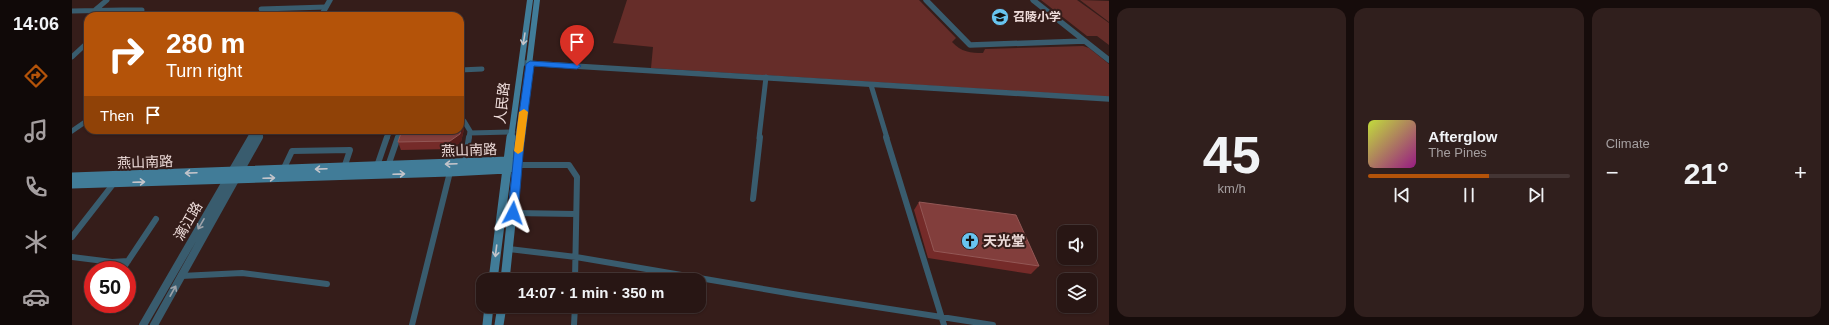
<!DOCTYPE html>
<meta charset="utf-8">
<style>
body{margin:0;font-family:Arial,"Noto Sans SC",sans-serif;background:#301f1d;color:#f1f3f6;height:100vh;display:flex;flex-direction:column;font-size:15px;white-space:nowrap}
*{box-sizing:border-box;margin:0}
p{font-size:13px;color:#a59fa0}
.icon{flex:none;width:22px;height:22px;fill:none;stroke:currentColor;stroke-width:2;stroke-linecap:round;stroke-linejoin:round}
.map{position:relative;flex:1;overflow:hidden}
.panel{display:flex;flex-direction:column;gap:8px;padding:8px;background:#160c0b;width:720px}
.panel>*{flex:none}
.banner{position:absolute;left:12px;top:12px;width:380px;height:122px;border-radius:12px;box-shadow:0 1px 3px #0004,0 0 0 1px #443534;background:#b45309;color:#fff;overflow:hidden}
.controls{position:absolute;left:985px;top:225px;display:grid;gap:8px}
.controls a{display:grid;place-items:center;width:40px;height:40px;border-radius:8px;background:#281614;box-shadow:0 1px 3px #0004,0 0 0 1px #443534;font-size:20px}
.speed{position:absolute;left:12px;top:261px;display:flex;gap:8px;font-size:20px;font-weight:700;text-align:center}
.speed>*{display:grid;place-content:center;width:52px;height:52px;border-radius:50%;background:#281614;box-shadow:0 1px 3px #0004,0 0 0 1px #443534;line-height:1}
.speed .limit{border:6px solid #d22;background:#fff;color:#111}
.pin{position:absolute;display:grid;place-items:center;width:34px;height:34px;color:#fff;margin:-41px -17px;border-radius:50% 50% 50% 0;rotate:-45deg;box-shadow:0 0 4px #0007}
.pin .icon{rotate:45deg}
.me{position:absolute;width:44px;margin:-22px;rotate:4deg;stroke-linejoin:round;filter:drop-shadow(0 0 3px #0008)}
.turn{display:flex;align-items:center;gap:14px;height:84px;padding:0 16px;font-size:18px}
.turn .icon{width:52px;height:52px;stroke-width:2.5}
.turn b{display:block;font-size:28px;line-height:34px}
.then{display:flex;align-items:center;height:38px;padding:0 16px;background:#0003;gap:8px;font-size:15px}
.big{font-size:30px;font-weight:700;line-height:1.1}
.panel .tile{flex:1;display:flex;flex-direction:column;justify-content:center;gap:6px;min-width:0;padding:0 14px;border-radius:12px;background:#301f1d}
.panel .dial{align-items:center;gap:0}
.dial b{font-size:52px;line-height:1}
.song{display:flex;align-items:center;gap:12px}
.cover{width:48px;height:48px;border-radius:6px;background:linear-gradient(135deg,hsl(70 70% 55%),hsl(310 70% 35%))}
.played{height:4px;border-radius:2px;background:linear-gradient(90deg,#b45309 60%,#443534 60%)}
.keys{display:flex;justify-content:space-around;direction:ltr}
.heat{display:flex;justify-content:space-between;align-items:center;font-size:22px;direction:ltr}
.panel .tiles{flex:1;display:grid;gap:8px;grid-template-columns:repeat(3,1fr)}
.trip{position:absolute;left:404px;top:273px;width:230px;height:40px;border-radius:12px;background:#281614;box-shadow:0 1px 3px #0004,0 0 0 1px #443534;font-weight:700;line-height:40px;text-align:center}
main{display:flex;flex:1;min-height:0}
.tabs{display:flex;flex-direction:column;width:72px;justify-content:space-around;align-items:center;background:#100908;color:#a59fa0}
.tabs .icon{width:28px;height:28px}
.tabs .selected{color:#b45309}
.tabs b{font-size:18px;color:#f1f3f6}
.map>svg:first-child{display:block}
.green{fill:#662d29}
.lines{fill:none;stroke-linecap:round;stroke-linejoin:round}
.minor-far1{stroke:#395c6e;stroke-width:5}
.minor{stroke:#395c6e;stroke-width:6}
.tertiary-far1{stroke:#395c6e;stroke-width:5.5}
.tertiary{stroke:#395c6e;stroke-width:8}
.secondary-far1{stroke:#417c98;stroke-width:6}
.secondary{stroke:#417c98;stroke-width:9}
.wall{fill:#752b29}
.shaded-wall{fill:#561e1b}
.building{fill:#823e3c;stroke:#935755}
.oneway{stroke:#c3c4ca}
.oneway2{stroke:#9da2a9}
.route{fill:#1a73e8;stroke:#114b97}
.slow{fill:#f59e0b}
.labels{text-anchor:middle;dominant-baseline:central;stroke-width:4;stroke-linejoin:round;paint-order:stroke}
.far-poi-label{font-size:12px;font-weight:bold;fill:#eedcda;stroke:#351d1a;text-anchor:start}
.street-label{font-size:14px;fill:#eedcda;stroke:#351d1a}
.poi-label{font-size:14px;font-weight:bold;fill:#eedcda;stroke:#351d1a;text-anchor:start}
</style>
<main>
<nav class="tabs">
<b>14:06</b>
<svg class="icon selected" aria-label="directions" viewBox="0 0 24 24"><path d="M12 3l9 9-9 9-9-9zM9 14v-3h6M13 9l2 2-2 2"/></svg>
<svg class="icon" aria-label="music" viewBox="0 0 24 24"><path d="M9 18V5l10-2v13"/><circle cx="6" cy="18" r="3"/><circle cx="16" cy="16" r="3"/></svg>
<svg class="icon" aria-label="phone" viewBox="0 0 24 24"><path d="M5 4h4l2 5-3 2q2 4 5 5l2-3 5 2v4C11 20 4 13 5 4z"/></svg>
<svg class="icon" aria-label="climate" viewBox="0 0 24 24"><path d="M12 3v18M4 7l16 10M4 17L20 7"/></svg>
<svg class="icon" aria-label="car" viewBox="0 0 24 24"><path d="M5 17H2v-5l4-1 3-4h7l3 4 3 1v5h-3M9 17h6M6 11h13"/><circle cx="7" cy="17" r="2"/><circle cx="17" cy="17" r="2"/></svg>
</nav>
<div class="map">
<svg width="1037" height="325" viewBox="0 0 1037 325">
<rect width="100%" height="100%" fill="#351d1a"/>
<!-- green -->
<path class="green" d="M555,0h292l37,38 -4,4c9,10 19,11 31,11l2,-4 98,-3 6,2 20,16v33l-458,-29 2,-21 -40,-4z
M969,0h36l32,23v22l-12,-9h-10z
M1008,0l29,1v21z"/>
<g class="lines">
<!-- minor-far1 -->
<path class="minor-far1" d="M189,9l65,-2
M50,10h20l-6,6
M0,11l50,-1 -6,6
M22,11l13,-11
M0,57l16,-15
M388,70l22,-1
M799,85l16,53
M388,121h4l6,10 -1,7
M0,131l16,-11
M398,133l43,-1
M315,138l3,-8
M326,138l1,-3 7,-5
M687,138l7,-61"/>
<!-- minor -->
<path class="minor" d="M814,137l58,188
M393,163l4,-26
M445,165h52l8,12 -2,103
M305,166l10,-29
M316,166l10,-29
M211,170l9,-19 58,-1 -6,18
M681,199l7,-62
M441,213l63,1
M0,237l42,-54
M437,249l67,8 223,38 194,30
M0,257l40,5 16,-1
M50,270l34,-51
M109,276l61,-3 85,11
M26,307l2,-3
M340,325l38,-153
M502,325l1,-19"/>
<!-- tertiary-far1 -->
<path class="tertiary-far1" d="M854,0l44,45 115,-4
M961,0l76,60
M249,16l9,-16
M453,63l584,36
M179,138l5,-8
M186,138l5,-8"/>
<!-- tertiary -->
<path class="tertiary" d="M71,325l109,-188
M82,325l105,-188"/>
<!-- secondary-far1 -->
<path class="secondary-far1" d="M439,138l19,-138
M448,138l17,-138"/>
<!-- secondary -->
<path class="secondary" d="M0,177l436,-16 9,4
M0,184l378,-12 57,-3 10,-4
M421,280l18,-143
M433,280l15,-143
M415,325l2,-19
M427,325l3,-19"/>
</g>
<!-- wall -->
<path class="wall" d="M392,129l-3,13 -9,7 -51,1 -3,-8z
M847,202l120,64 -8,8 -103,-16 -14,-48z"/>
<!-- shaded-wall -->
<path class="shaded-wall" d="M390,121l2,8 -3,13 -9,7 -2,-8z"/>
<!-- building -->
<path class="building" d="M388,119l2,2 -2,13 -10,7 -52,1 4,-12h58z
M847,202l97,13 23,51 -105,-15z"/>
<!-- one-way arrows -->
<defs><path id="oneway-shaft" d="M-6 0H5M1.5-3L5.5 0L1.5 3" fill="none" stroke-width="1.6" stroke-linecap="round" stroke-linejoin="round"/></defs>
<g class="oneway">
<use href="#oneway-shaft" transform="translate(452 39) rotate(99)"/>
<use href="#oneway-shaft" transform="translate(379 164) rotate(178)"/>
<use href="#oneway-shaft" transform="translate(249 169) rotate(178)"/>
<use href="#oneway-shaft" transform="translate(119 173) rotate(178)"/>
<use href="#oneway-shaft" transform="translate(327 174) rotate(-2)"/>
<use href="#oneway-shaft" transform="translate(197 178) rotate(-2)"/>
<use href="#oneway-shaft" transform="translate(67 182) rotate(-2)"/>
<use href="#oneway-shaft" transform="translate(424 251) rotate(97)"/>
</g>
<g class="oneway2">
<use href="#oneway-shaft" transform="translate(129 224) rotate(120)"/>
<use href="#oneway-shaft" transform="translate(101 291) rotate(-61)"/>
</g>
<!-- route -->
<path class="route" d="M458,61l47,3 4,2 -4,3 -43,-3 -10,77 -6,70 -5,4 -5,-4 7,-70 11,-79z"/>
<!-- slow -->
<path class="slow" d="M452,109l4,3 -5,39 -5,3 -4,-3 5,-39z"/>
<!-- icons -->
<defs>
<symbol id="school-disc" viewBox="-11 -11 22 22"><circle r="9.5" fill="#68c4f0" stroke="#351d1a"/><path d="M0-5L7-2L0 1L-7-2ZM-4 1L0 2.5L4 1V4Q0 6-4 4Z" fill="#111"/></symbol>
<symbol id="church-disc" viewBox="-11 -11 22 22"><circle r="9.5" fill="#68c4f0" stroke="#351d1a"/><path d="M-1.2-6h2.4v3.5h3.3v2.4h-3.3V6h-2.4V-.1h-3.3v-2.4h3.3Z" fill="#111"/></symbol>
</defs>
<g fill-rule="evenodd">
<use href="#school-disc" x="918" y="7" width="20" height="20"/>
<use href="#church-disc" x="888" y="231" width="20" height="20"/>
</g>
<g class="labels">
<!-- far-poi labels -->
<g class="far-poi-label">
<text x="941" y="17">召陵小学</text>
</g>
<!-- street labels -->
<g class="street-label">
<text transform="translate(430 103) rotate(-84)">人民路</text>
<text transform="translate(397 150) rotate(-2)">燕山南路</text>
<text transform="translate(73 162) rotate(-2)">燕山南路</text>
<text transform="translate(116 221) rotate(-60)">漓江路</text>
</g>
<!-- poi labels -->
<g class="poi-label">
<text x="911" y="241">天光堂</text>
</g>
</g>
</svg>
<div class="controls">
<a><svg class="icon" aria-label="sound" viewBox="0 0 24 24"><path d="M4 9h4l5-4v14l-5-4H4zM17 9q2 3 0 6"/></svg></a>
<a><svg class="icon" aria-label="layers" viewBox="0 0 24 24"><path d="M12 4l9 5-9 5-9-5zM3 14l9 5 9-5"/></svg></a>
</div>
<div class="speed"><div class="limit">50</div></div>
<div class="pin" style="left:505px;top:66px;background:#d93025"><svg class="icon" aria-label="arrive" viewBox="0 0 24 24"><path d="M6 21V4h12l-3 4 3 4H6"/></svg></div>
<svg class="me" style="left:441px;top:213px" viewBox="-20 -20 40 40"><path d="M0-17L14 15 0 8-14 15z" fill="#1a73e8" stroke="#fff" stroke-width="4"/></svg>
<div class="trip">14:07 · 1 min · 350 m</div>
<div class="banner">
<div class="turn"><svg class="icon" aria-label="right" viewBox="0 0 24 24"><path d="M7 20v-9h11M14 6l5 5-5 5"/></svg><div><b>280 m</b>Turn right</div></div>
<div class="then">Then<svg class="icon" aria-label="arrive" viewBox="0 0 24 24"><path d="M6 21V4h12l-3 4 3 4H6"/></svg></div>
</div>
</div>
<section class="panel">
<div class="tiles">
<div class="tile dial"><b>45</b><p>km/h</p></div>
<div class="tile">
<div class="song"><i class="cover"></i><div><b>Afterglow</b><p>The Pines</p></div></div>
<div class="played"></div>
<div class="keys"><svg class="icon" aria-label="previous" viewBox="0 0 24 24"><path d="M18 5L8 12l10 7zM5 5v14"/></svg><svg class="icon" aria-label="pause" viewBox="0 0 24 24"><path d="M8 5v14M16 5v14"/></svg><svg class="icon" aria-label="next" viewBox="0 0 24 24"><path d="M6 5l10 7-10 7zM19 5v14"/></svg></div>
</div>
<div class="tile"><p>Climate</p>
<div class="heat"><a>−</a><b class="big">21°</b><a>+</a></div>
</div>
</div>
</section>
</main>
